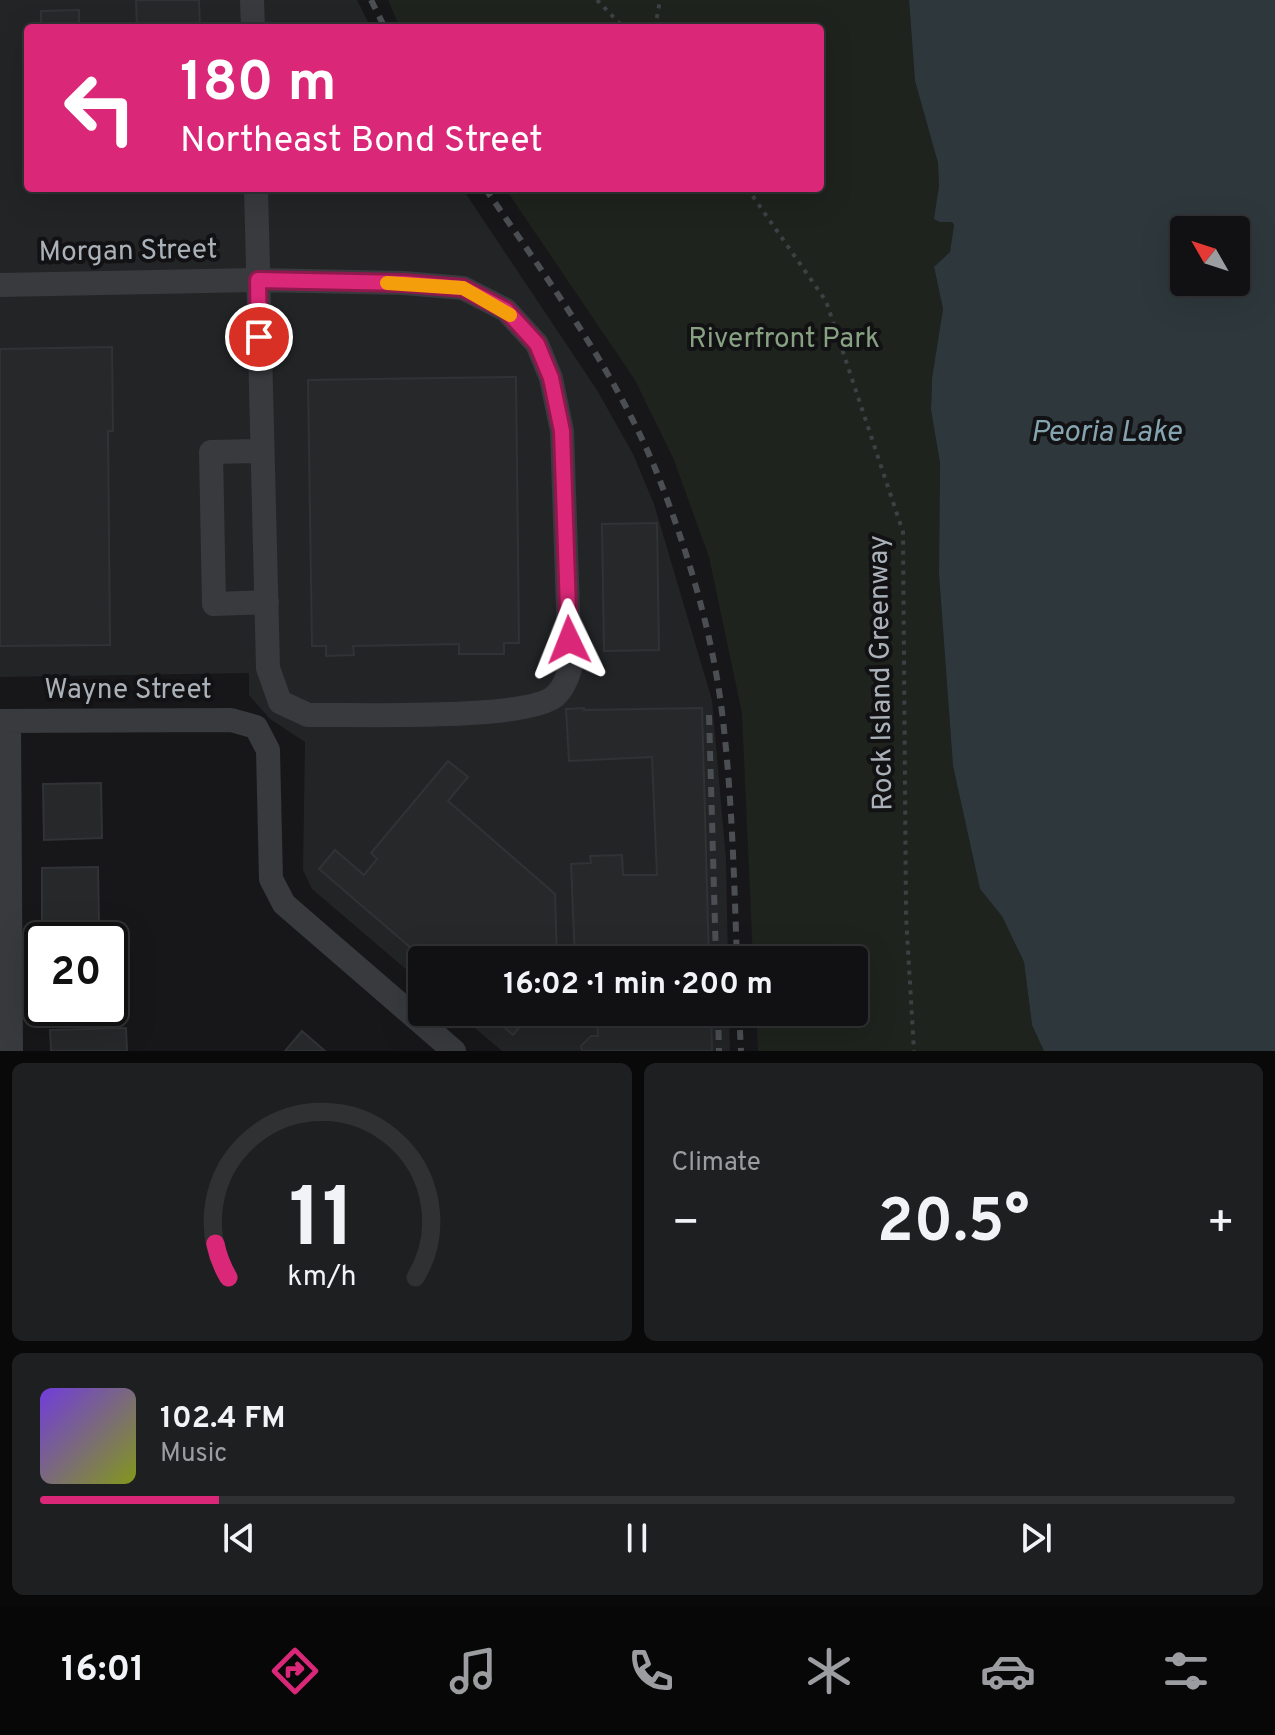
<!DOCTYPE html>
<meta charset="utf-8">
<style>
body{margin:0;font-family:Overpass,sans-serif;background:#1e1f21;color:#f1f3f6;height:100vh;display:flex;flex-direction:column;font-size:30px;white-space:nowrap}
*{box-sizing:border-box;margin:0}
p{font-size:26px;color:#9c9da0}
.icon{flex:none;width:44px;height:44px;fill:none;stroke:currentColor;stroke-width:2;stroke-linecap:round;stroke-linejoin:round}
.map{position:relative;height:1051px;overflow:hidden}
.panel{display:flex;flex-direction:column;gap:12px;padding:12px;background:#09090a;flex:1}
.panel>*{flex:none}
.banner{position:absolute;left:24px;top:24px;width:800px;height:168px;border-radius:8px;box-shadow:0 8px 32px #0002,0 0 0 2px #303133;background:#db2777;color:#fff;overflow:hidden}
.needle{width:52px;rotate:309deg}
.buttons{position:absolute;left:1170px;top:216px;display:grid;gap:16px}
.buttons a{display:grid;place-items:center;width:80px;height:80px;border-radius:8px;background:#111113;box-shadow:0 8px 32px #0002,0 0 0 2px #303133;font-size:40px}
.speed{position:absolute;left:24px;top:922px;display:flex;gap:16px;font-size:40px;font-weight:700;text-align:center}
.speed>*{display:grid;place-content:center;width:104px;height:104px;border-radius:50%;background:#111113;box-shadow:0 8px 32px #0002,0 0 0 2px #303133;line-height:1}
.speed .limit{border:4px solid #111;border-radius:12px;background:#fff;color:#111}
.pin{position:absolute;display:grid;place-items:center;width:68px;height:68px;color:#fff;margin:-34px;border:4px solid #fff;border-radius:50%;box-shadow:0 2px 8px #0007}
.me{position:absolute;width:88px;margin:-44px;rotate:358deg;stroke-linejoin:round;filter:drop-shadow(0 0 6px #0008)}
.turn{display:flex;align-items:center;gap:28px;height:168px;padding:0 24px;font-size:36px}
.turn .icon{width:104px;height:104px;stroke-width:2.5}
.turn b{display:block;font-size:56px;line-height:68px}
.big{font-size:60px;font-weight:700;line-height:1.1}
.panel .tile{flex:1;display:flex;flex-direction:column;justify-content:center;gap:12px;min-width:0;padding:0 28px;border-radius:12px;background:#1e1f21}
.panel .dial{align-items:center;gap:0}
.dial svg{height:208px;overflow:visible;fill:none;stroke:#303133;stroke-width:7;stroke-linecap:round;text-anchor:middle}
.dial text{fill:#f1f3f6;stroke:none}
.song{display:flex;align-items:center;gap:24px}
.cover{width:96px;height:96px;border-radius:12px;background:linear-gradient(135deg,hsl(260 70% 55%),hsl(70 70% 35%))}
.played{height:8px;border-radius:4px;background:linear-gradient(90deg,#db2777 15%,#303133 15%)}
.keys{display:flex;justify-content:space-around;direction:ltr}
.heat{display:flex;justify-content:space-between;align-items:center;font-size:44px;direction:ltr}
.panel .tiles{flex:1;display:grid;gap:12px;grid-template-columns:1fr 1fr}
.tile:last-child{grid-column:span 2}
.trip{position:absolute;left:408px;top:946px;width:460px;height:80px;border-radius:8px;background:#111113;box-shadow:0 8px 32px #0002,0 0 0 2px #303133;font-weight:700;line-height:80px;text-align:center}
.dock{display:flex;height:128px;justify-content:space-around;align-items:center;background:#070708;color:#9c9da0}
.dock .icon{width:56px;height:56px}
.dock .current{color:#db2777}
.dock b{font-size:36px;color:#f1f3f6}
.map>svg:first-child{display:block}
.built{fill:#232426}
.green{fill:#1e231d}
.water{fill:#2e383c;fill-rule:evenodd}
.building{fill:#27282a;stroke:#313235;stroke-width:2}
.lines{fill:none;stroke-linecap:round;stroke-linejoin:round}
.path{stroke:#3e4144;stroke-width:4;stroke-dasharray:4 6;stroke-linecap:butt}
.minor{stroke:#383a3e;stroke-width:24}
.rail{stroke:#4b4e52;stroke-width:6;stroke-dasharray:10 8;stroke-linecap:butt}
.route-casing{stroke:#8e194d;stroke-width:20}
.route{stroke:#db2777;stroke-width:14}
.slow{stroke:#f59e0b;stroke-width:14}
.labels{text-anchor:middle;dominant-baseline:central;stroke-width:8;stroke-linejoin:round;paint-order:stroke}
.street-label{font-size:28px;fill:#aab1b8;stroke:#121214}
.park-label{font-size:28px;fill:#87a182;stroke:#121214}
.water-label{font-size:30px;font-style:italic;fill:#84a4b0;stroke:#121214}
</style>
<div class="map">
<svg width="1275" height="1051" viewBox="0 0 1275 1051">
<rect width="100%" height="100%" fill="#171719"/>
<!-- built -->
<path class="built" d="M0,0h357l14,28h-343v160h434l135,202 36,64 21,50 58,196 14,160 2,100h-306v23l-110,-94 -9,-19 2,-128 -35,-23 -21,-24v-22l-249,4z
M456,1012h273l1,39h-228z"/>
<!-- green -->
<path class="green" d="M388,0h521l6,81 23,82 1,23 -4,33 5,3h12l2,3 -4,27 -16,16 9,41 -11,69 -1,32 9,53 -1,111 14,192 27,123 22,26 22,47 8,63 12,26h-286l-2,-39h98v-52h-101l-11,-247 -33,-156 -35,-97 -39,-80 -130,-192h315v-160h-420z"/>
<!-- water -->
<path class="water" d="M909,0h366v1051h-231l-12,-26 -8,-63 -22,-46 -22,-27 -27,-123 -14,-192 1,-111 -9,-53 1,-32 11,-69 -9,-42 16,-15 4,-27 -2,-3h-12l-6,-3 5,-33 -1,-23 -23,-82zM1184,230h52v52h-52z"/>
<!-- building -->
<path class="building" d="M136,0h63l1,28h-63z
M79,10v18h-38v-17z
M112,347l1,84h-5l2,214 -110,1v-297z
M516,377l3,266h-15v11h-45v-10l-106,2 1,9 -28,1v-10h-14l-4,-266z
M657,523l2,127 -55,1 -2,-127z
M584,708v2l118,-2 7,252h-134l-4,-96 20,-1 -1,-7 32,-1 1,20h34l-5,-118 -83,4 -3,-52z
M448,761l20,16 -20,24 107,93 2,66h-132l-106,-91 16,-19 29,25 13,-16 -6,-6z
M101,783l1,55 -58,2 -1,-56z
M98,867l1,57h-57v-56z
M486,1012h46l-19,23z
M576,1012h135l1,39h-130l-1,-5 10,-10h7l-1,-13 -12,1 -9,-8z
M126,1028l1,23h-76l-1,-21z
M302,1031l23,20h-40z"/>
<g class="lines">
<!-- path -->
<path class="path" d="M597,0l27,28
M655,28l5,-28
M747,188l79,113 77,231 3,384 8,135"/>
<!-- minor -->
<path class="minor" d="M252,0l1,28
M0,285l258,-5 146,3 59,5 43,22 31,34 14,34 11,53 8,238c-3,10 -7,20 -15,27 -29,25 -201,18 -247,19l-28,-13 -12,-34 -12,-480
M262,451l-51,1 3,152 53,-2
M0,721l231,-1 25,7 12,23 3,129 13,25 170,147
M9,721l2,330"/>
<!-- rail -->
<path class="rail" d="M371,0l14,28
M485,188c62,91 130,182 172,285 30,76 55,158 65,239 10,82 12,165 15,248
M709,715l7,245
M718,1012l1,39
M739,1012l2,39"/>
</g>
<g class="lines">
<defs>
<path id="route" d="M259,337l-1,-57 146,3 59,5 43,22 31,34 14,34 11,53 7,209"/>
</defs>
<!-- route casing -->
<use href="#route" class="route-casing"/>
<!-- route -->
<use href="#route" class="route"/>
<!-- slow -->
<path class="slow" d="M387,283l76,5 47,27"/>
</g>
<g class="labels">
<!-- street labels -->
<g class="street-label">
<text transform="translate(128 252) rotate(-1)">Morgan Street</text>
<text transform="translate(882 673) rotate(-91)">Rock Island Greenway</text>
<text x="128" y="691">Wayne Street</text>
</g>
<!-- park labels -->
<g class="park-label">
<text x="784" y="340">Riverfront Park</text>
</g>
<!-- water labels -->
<g class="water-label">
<text x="1106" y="433">Peoria Lake</text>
</g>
</g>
</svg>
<div class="buttons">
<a><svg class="needle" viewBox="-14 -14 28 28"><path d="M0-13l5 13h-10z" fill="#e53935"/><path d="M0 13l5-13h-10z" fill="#9c9da0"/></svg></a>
</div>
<div class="speed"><div class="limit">20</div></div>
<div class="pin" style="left:259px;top:337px;background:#d93025"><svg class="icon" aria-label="arrive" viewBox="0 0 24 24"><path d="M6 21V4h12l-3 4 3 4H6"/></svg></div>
<svg class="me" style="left:569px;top:640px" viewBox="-20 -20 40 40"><path d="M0-17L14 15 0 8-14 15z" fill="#db2777" stroke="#fff" stroke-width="4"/></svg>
<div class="trip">16:02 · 1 min · 200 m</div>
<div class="banner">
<div class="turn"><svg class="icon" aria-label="left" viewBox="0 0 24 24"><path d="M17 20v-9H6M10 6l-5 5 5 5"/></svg><div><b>180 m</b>Northeast Bond Street</div></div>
</div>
</div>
<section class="panel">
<div class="tiles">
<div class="tile dial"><svg viewBox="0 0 100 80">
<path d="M14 69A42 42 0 1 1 86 69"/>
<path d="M14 69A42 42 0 0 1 9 56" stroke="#db2777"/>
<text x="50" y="56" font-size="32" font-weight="700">11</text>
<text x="50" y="72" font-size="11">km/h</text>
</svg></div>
<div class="tile"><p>Climate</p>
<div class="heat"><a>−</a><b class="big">20.5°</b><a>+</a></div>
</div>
<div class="tile">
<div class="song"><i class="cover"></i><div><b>102.4 FM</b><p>Music</p></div></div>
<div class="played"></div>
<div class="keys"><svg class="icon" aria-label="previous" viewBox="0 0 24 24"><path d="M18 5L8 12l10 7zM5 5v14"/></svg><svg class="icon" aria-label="pause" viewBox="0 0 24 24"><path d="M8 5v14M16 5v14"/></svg><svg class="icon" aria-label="next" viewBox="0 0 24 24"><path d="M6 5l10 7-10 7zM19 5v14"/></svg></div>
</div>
</div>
</section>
<nav class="dock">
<b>16:01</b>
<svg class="icon current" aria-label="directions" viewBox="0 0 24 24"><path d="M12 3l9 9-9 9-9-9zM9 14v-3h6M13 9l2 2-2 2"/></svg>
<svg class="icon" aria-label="music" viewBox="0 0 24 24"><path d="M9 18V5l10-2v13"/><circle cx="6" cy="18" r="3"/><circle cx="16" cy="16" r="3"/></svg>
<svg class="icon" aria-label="phone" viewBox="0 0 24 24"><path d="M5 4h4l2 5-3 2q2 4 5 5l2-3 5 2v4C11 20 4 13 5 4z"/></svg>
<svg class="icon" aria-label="climate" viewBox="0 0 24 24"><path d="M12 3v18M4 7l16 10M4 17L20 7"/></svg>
<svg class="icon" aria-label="car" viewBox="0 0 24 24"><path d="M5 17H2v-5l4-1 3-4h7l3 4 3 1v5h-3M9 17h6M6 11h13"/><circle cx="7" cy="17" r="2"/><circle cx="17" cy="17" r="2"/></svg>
<svg class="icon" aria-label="filters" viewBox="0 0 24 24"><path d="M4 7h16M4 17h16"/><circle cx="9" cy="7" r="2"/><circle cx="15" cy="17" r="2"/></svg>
</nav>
